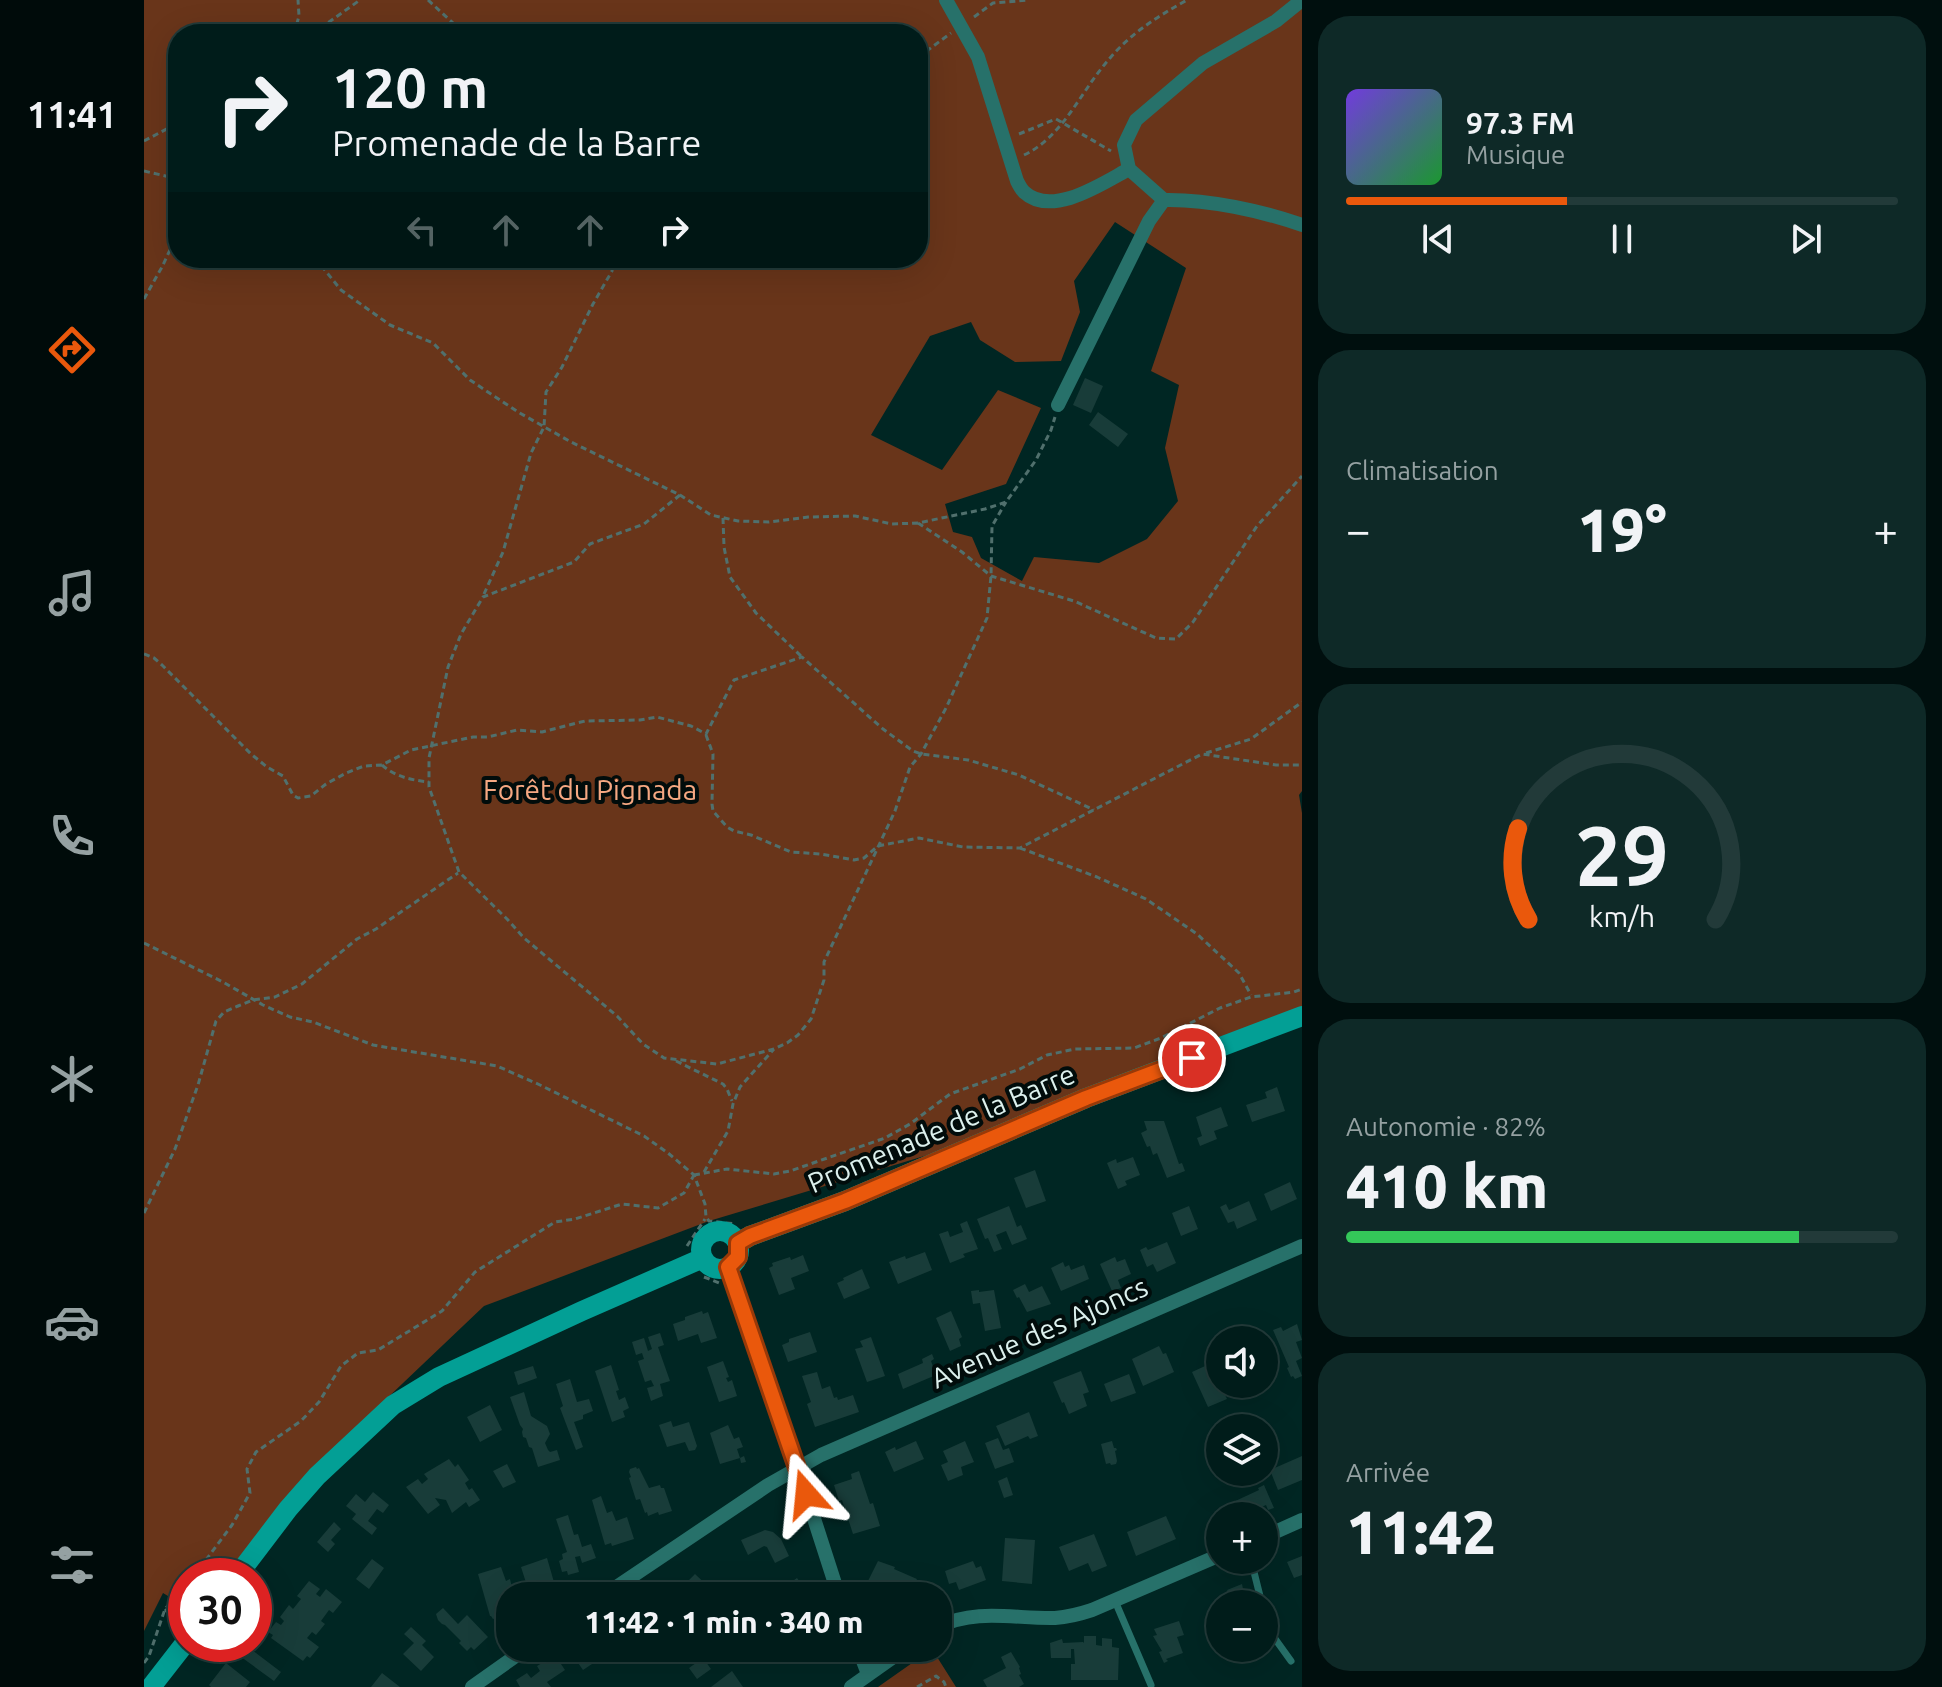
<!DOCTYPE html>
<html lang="fr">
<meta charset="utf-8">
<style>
body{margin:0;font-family:Ubuntu,sans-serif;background:#0e2927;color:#f1f3f6;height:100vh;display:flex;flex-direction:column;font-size:30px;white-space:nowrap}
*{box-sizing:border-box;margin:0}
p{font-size:26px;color:#95a1a2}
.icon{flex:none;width:44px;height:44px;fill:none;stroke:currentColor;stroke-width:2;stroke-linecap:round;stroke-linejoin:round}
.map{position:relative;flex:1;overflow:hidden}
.drawer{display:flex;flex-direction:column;gap:16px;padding:16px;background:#000f0e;width:640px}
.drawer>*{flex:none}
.hud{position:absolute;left:24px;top:24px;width:760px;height:244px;border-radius:32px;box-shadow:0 8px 32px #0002,0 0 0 2px #223a39;background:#001c1a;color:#f1f3f6;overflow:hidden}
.fabs{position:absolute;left:1062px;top:1326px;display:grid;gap:16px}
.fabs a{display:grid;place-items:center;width:72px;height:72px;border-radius:50%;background:#001c1a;box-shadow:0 8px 32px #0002,0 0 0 2px #223a39;font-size:40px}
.speed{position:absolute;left:24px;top:1558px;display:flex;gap:16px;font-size:40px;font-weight:700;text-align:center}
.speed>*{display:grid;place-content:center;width:104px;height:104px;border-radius:50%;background:#001c1a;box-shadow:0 8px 32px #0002,0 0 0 2px #223a39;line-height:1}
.speed .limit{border:12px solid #d22;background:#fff;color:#111}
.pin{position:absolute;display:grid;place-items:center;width:68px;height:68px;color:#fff;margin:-34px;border:4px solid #fff;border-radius:50%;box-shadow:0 2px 8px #0007}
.me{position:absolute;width:88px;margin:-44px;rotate:342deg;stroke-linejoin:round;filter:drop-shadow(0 0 6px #0008)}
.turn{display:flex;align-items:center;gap:28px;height:168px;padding:0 32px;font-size:36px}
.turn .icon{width:104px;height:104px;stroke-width:2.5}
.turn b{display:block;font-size:56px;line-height:68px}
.lanes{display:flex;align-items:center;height:76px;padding:0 32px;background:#0003;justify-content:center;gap:40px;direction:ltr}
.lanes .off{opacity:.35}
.big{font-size:60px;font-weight:800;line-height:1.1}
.drawer .tile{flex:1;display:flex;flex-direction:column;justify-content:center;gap:12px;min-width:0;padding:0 28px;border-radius:32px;background:#0e2927}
.drawer .dial{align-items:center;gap:0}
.dial svg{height:208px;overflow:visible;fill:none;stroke:#223a39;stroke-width:7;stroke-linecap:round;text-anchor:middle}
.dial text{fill:#f1f3f6;stroke:none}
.song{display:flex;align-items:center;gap:24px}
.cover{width:96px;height:96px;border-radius:12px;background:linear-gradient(135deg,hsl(260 70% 55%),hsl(130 70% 35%))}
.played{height:8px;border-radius:4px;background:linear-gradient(90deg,#ea580c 40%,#223a39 40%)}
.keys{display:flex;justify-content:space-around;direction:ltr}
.heat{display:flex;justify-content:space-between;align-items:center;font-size:44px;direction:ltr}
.charge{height:12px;border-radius:6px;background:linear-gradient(90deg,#34c759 82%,#223a39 0)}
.trip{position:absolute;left:352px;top:1582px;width:456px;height:80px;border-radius:32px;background:#001c1a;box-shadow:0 8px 32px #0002,0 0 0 2px #223a39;font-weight:800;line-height:80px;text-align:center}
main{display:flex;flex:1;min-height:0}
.dock{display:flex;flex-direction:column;width:144px;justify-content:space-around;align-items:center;background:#000b0a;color:#95a1a2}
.dock .icon{width:56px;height:56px}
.dock .on{color:#ea580c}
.dock b{font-size:36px;color:#f1f3f6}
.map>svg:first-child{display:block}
.green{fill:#69351a;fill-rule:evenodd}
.building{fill:#183c39}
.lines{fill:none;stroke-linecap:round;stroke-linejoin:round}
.path{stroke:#50706d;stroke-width:3;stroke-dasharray:6 4;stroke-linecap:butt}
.lane{stroke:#27716a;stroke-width:7}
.street{stroke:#27716a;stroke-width:14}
.secondary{stroke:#039f95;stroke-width:20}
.route-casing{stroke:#983908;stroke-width:20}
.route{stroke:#ea580c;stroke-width:14}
.labels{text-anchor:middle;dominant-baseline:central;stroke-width:8;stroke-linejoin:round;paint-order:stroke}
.park-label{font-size:28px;fill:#f6a882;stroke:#010c0b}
.street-label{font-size:28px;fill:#dcf0ed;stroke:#010c0b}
</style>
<main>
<nav class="dock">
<b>11:41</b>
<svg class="icon on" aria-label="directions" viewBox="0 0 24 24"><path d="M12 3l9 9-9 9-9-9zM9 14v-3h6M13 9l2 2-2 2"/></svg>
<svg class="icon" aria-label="music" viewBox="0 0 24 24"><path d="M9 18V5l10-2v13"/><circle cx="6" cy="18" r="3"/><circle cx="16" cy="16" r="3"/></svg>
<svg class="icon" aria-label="phone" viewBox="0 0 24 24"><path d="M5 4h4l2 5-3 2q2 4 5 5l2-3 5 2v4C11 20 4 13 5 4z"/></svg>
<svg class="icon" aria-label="climate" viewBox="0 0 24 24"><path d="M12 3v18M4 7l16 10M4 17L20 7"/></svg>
<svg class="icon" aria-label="car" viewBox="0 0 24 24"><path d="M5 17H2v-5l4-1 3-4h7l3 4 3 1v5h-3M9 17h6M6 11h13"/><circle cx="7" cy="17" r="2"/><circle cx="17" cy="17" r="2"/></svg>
<svg class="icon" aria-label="filters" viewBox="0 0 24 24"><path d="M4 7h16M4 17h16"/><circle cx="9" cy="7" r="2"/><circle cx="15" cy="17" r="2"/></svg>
</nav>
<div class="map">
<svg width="1158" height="1687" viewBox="0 0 1158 1687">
<rect width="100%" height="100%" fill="#002623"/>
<!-- green -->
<path class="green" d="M0,0h1158v791l-3,4 3,18v199l-265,110 -328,99 -225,85 -184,175 -75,95h-39v31l-23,-14 -19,38zM34,34h740v224h-740zM971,222l71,46 -35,103 28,14 -14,63 13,53 -31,38 -48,24 -65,-6 -12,24 -41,-23 -9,-21 -19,-5 -8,-28 61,-20 35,-76 -43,-18 -56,80 -71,-35 59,-99 41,-14 9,18 35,22 46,-1 19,-49 -6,-31z
M788,1649l24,38h-78z"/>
<!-- building -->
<path class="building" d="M941,378l18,8 -12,27 -18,-8z
M954,412l30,22 -10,13 -29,-22z
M1133,1087l8,24 -33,11 -6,-17 21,-7 -2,-6z
M1077,1107l7,19 -14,5 3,8 -17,7 -3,-8 5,-2 -6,-19z
M1000,1121h20l15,43 3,-1 3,8 -18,7 -10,-25 -4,2 -3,-9 -3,1 -6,-14 6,-3z
M989,1157l7,18 -15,6 2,4 -9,4 -11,-26 9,-4 1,4z
M891,1170l11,31 -20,7 -12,-30z
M1146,1182l7,17 -26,12 -7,-17z
M1105,1201l8,19 -20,9 -3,-8 -6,2 -8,-16 6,-3 3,6z
M865,1206l8,21 4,-2 6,14 -15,6 -6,-14 -10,4 6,14 -8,3 -6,-14 -3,1 -8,-20z
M1045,1206l9,23 -17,7 -9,-23z
M823,1221l11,28 -15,5 2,3 -15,6 -11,-29 9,-3 2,6 13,-5 -3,-8z
M1023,1242l9,21 -19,9 -4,-8 -6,3 -7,-17 6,-3 2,3z
M781,1252l7,18 -34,14 -9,-22 16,-6 1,3z
M659,1255l6,16 -18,7 4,11 -16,6 -10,-27 4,-2 -1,-3 18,-6 1,3z
M971,1257l2,5 8,-3 6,15 -13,6 3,8 -9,3 -12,-27z
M919,1262l2,5 4,-2 2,5 13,-5 5,14 -28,12 -10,-23z
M718,1269l8,19 -26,11 -7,-16 7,-3 -1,-2z
M881,1284l4,8 13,-6 9,18 -24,8 -8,-15 -2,1 -4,-8z
M835,1290v2l15,-2 7,38 -16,3 -5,-28 -7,1 -2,-13z
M558,1311l1,3 5,-2 9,26 -16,5 -3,-9 -20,7 -5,-17 12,-4v-3z
M807,1311l11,26 -3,2 2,7 -11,5 -14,-33z
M1153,1324l5,16 -6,2 6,16 -6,3 6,15 -7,3 -2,-3 -2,1 -4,-9 2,-1 -16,-37 8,-3 2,4z
M666,1332l7,20 -29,10 -6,-17 7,-3v-3z
M516,1333l4,12 -6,2 12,34 -10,3 3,12 -12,5 -4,-13 7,-2 -3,-6 -6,2 -7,-21 6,-2 -2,-6 -6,2 -4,-13 12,-4 4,13 4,-2 -4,-12z
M727,1337l14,39 -18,6 -12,-33 8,-2 -3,-6z
M1015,1346l4,8 3,-1 8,19 -31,14 -11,-27z
M788,1354l2,5 -3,2 5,14 -33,14 -5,-15 25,-11 -1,-4z
M579,1361l6,16 -3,1 2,4 4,-2 5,16 -18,6 -12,-35z
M1072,1361l4,9v14l7,15 -19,8 -16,-35z
M467,1365l8,25 -3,1 3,9 6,-3 4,11 -6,3 2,6 -13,5 -17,-51z
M389,1366l4,12 -19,7 -4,-13z
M937,1371l8,21 -6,2 4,12 -18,8 -5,-12 -2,1 -9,-21z
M673,1372l5,17 8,-3 4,12 3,-1 1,3 15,-5 6,17 -44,15 -8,-23 4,-2 -9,-26z
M985,1374l7,19 -25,9 -7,-18z
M426,1379l7,23 12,-3 4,12 -10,4v4l-9,3 9,25 -7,3 -16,-42 3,-2 -7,-22z
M380,1392l7,24 16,10 3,8 -5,9 3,7 2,2 7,-2 3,10 -22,7 -6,-19 -3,-1 -3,-9 -3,-1 -1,-5 1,-3 -3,-4 -10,-28z
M346,1405l12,25 -22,12 -13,-25z
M885,1412l9,24 -8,3 -2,-3 -23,10 -9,-20z
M527,1421l2,6 16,-5 8,24 -2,4 -6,1 -4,-9 -18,5 -8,-22z
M584,1425l6,14 5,-2 4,10 -6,2 3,9 4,-2 2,6 -5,1 -1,-5 -20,6 -10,-31z
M854,1438l5,12 6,-2 5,14 -19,7 -10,-26z
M772,1441l8,18 -30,13 -9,-20 10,-5 1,3z
M821,1441l9,21 -13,5 2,8 -15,6 -7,-16 7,-3 -5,-11z
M968,1441l2,7h2l1,2 -2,1 2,10 -1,3 -5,1 -1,-2 -4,1 -5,-20z
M1158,1456v24l-24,10 -8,-20z
M305,1459l6,8 3,-3 11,16 -4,3 4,7 3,-2 8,12 -11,7 -3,-5 -14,11 -6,-13 -11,-2 5,7 -12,9 -22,-27 12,-8 4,5 6,-5 -4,-5z
M363,1464l9,18 -13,6 -10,-17z
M492,1467l1,2 2,-1 10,20 11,-3 1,3h3l8,23 -13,4 -1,-3 -10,4 -1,-4 -2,1 -5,-14 -4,1 -7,-22 2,-1 -2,-5 1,-3z
M715,1471l11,33 3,-1 7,23 -27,8 -11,-34 -3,1 -5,-16 18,-6 -1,-5z
M863,1477l6,18 -9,3 -6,-17z
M1120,1485l10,23 -6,2 -2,-5 -16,7 2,4h-16l-5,-13 28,-13 -1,-2z
M229,1492l16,13 -6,8 -6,-4 -9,12 9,7 -5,7 -20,-16 4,-5 -10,-8 10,-12 9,8z
M457,1496l6,17 5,-2 4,10 11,-4 7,22 -22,7 -1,-3 -6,2 -13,-45z
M424,1515l6,20 4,-1 4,13 9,-3 5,14 -14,5 -2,-7 -5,1 4,15 -11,3 -1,-4 -5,1 -3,-11 4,-2 -1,-5 5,-2 -11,-33z
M1022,1516l10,23 -40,17 -9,-24z
M190,1522l7,7 -10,11 4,4 -7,8 -11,-10z
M621,1530l8,2 8,7 8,17 -14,7 -8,-16 -3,-1 -16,9 -7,-15z
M950,1534l13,32 -15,6 -4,-9 -19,8 -10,-24z
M861,1538l30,2 -3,44 -30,-3z
M1158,1556v19l-8,3 -7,-16z
M403,1558l9,31 -18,6v-2l-8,2 -9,-28z
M228,1559l12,9 -15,21 -13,-10z
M734,1561l17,6 -1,2 23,10 -8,17h-29l-15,-9z
M829,1561l3,7 5,-2 5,14 -27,10 -3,-8 -7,2 -4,-13z
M357,1567l5,14 4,-2 4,17h-4l-1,31 -3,-12 -13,4 -2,-3h-1l-12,-42z
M551,1574l18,17 2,-2 7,7h-29l-10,-10z
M653,1578l8,11 5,7h-20l-6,-9z
M165,1581l11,8 -4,5 4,3 6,-8 16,13 -9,11 -4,-3 -8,11 4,3 -9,11 -4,-3 -5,6 12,9 -9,11 -3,-2 -4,5 -32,-23 2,-3 -5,-3 8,-10 5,3 3,-4 -4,-4 9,-12 4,4 8,-10 -4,-3z
M1098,1584l4,20h-13l-6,-14z
M299,1608l15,16 9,-9 21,22 -14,13 -3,-3 -4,4 -8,-8 2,-2 -16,-16 -3,-1 -4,-4 -2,-6z
M1035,1621l5,14 -7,2 6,16 -17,6 2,2 -4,2 -5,-11 3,-1 -9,-15 4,-1 -3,-6z
M267,1627l15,14 -4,4 12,12 -13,14 -18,-17 11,-11 -10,-9z
M940,1636h12v9l6,1v-8l10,1v8l7,1 -1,32h-47v-16h4l-1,-15h-3v9h-20l-1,-15 12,-4 1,4 20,-1 1,1z
M100,1644l37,28 -7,9 -37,-27z
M435,1648h42l-19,12 -1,-2 -18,12 -12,-17z
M867,1652l9,15 -1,1 2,6 -2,1 5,9 -5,3h-32l-4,-7 23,-12 -5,-11z
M411,1655l10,15 -18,12 4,5h-31l-4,-7 11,-7 4,5 9,-7 -3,-5z
M559,1658l8,11 -14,10 -8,-11z
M82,1663l24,19 -4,5h-35l-2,-2z
M588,1671l11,16h-32z
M238,1673l18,14h-29z"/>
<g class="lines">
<!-- path -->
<path class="path" d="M284,0l37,34
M830,17l19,-14 36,-3
M150,34l5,-18 -1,-16
M168,34l48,-34
M774,70l10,-20 23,-17
M875,134l37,-15 55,32
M0,141l34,-18
M880,155c38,-18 55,-60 81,-91 23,-29 50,-46 82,-64
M0,171l34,8
M171,258l26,32 49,35 43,18 37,37 48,32 53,30 109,53 31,20 27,6 31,1 39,-5 47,-1 37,8 26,-1 67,-14 21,-7 30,-42 15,-30 4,-13
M0,299l18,-32 14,-30 -7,-30 8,-28
M536,495l-36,29 -54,20 -16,18 -91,35 -22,37 -13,33 -19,91v29l30,85 48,47 17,19 93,78 26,28 21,14 53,6 57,-15 13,-6 11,-8 13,-16 13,-39v-18l71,-151 15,-44 11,-13 25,-46 41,-90 4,-42 1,-50 14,-24
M579,518l1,29 6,30 26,36 46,44
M774,523l44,29 29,24 83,25 82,37 20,1 17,-17 64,-96 45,-50
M340,594l19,-42 28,-99 13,-26 2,-35 16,-25 31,-63 19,-33 2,-13
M0,654l10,4 8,7 89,89 16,13 16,9 10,19 5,3 13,-2 15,-12 20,-11 18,-7 18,-1 29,-15 62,-13h15l29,-7 25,2 43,-11 55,-1 17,-3 34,9 15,8 28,-54 68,-23 81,72 30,22 8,3 47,6 51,15 75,35
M562,735l7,19 -1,50 1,7 14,16 7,4 17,4 40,17 30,2 33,6 10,-2 14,-12 41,-8 44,9 57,1 182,-94 74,11h26
M1062,753l45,-14 51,-37
M238,765c14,12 29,15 47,17
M876,848l77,29 49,22 51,35 42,39 12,22
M0,943l79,39 40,23 27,12 23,5 60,23 124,21 43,19 104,51 24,17 26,22 11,29 1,13 3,4 27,3
M532,1061l47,23 4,5 5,12
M560,1172l24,-41 5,-27 7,-17 34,-38
M550,1175l33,-6 47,5 16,-3 95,-33 25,-14 40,-30 70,-25 27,-14 28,-6 59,-1 27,-10 59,-30 31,-11 43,-5 8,-3
M0,1213l31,-64 23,-64 18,-64 8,-9 14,-6 15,-6 22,-3 27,-13 55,-45 19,-10 82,-56
M543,1246l18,-27
M560,1277l15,6
M50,1576l38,-51 18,-32 -3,-24 9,-17 45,-31 18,-19 22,-36 17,-13 20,-3 64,-39 33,-39 80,-50 20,-3 47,-15 36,4 26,-15 10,-18
M21,1609l17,18
M0,1663l5,-7 16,-47 21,-24
M773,1687l19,-11 8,6 2,5"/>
<!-- lane -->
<path class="lane" d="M1107,1560l11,44
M971,1601l36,84
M1120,1612l4,17 23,32"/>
<!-- street -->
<path class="street" d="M802,0l32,57 39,124c2,4 4,8 7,11 28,26 79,-9 105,-23l35,31
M985,169l-5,-24 12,-25 67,-57 73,-42 26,-21
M914,405l91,-184 15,-21c44,-1 98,11 138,25
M584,1267l70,202 41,127
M1120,1537l38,-17
M459,1596l165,-111 53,-30 481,-209
M794,1627c38,-19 77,-8 117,-9 13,-1 25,-4 37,-8l128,-55
M714,1648l10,26
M328,1687l55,-39
M707,1687l55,-39"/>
<!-- secondary -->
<path class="secondary" d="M557 1250a19 19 0 1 1 38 0a19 19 0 1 1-38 0Z
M594,1243l12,-7 95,-35 241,-103 216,-82
M93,1576l51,-67 29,-33 76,-71 46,-28 143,-66 121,-53
M7,1687l35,-45"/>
</g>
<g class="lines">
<defs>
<path id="route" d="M662,1494l-78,-227 10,-10v-14l12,-7 95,-35 241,-103 106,-40"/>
</defs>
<!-- route casing -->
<use href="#route" class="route-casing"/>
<!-- route -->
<use href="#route" class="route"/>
</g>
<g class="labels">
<!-- park labels -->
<g class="park-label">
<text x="446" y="789">Forêt du Pignada</text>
</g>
<!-- street labels -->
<g class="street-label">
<text transform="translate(797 1128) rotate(-23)">Promenade de la Barre</text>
<text transform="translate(895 1332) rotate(-24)">Avenue des Ajoncs</text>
</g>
</g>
</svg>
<div class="fabs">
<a><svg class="icon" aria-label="sound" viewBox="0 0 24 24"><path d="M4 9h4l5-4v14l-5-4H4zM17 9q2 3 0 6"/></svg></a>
<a><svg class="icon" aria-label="layers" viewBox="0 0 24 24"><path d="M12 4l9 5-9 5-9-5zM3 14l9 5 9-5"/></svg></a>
<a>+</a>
<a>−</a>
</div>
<div class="speed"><div class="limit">30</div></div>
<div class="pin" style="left:1048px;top:1058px;background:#d93025"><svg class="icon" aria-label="arrive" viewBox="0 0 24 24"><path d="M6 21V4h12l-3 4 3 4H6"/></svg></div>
<svg class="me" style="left:662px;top:1494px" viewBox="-20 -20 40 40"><path d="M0-17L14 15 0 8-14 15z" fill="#ea580c" stroke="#fff" stroke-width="4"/></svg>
<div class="trip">11:42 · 1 min · 340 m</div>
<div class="hud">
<div class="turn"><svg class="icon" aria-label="right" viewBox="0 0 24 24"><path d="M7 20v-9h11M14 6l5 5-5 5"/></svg><div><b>120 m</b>Promenade de la Barre</div></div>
<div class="lanes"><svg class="icon off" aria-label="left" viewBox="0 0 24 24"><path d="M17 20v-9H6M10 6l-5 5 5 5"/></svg><svg class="icon off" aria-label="ahead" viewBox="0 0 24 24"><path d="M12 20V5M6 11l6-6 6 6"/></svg><svg class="icon off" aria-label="ahead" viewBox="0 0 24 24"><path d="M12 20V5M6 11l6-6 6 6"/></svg><svg class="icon" aria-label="right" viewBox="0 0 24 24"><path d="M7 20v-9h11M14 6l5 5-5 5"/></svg></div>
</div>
</div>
<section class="drawer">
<div class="tile">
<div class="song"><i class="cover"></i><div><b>97.3 FM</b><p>Musique</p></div></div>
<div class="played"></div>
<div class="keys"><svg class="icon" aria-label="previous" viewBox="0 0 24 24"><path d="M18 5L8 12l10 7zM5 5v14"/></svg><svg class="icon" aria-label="pause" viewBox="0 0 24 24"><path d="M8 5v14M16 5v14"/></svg><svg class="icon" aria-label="next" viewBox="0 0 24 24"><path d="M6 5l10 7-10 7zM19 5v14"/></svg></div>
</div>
<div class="tile"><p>Climatisation</p>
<div class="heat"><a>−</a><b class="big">19°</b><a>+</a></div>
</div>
<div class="tile dial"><svg viewBox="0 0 100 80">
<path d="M14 69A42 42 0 1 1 86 69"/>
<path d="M14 69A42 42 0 0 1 10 34" stroke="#ea580c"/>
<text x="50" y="56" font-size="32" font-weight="700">29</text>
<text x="50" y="72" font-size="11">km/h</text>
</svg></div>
<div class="tile"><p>Autonomie · 82%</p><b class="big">410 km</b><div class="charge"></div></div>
<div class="tile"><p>Arrivée</p><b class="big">11:42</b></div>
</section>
</main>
